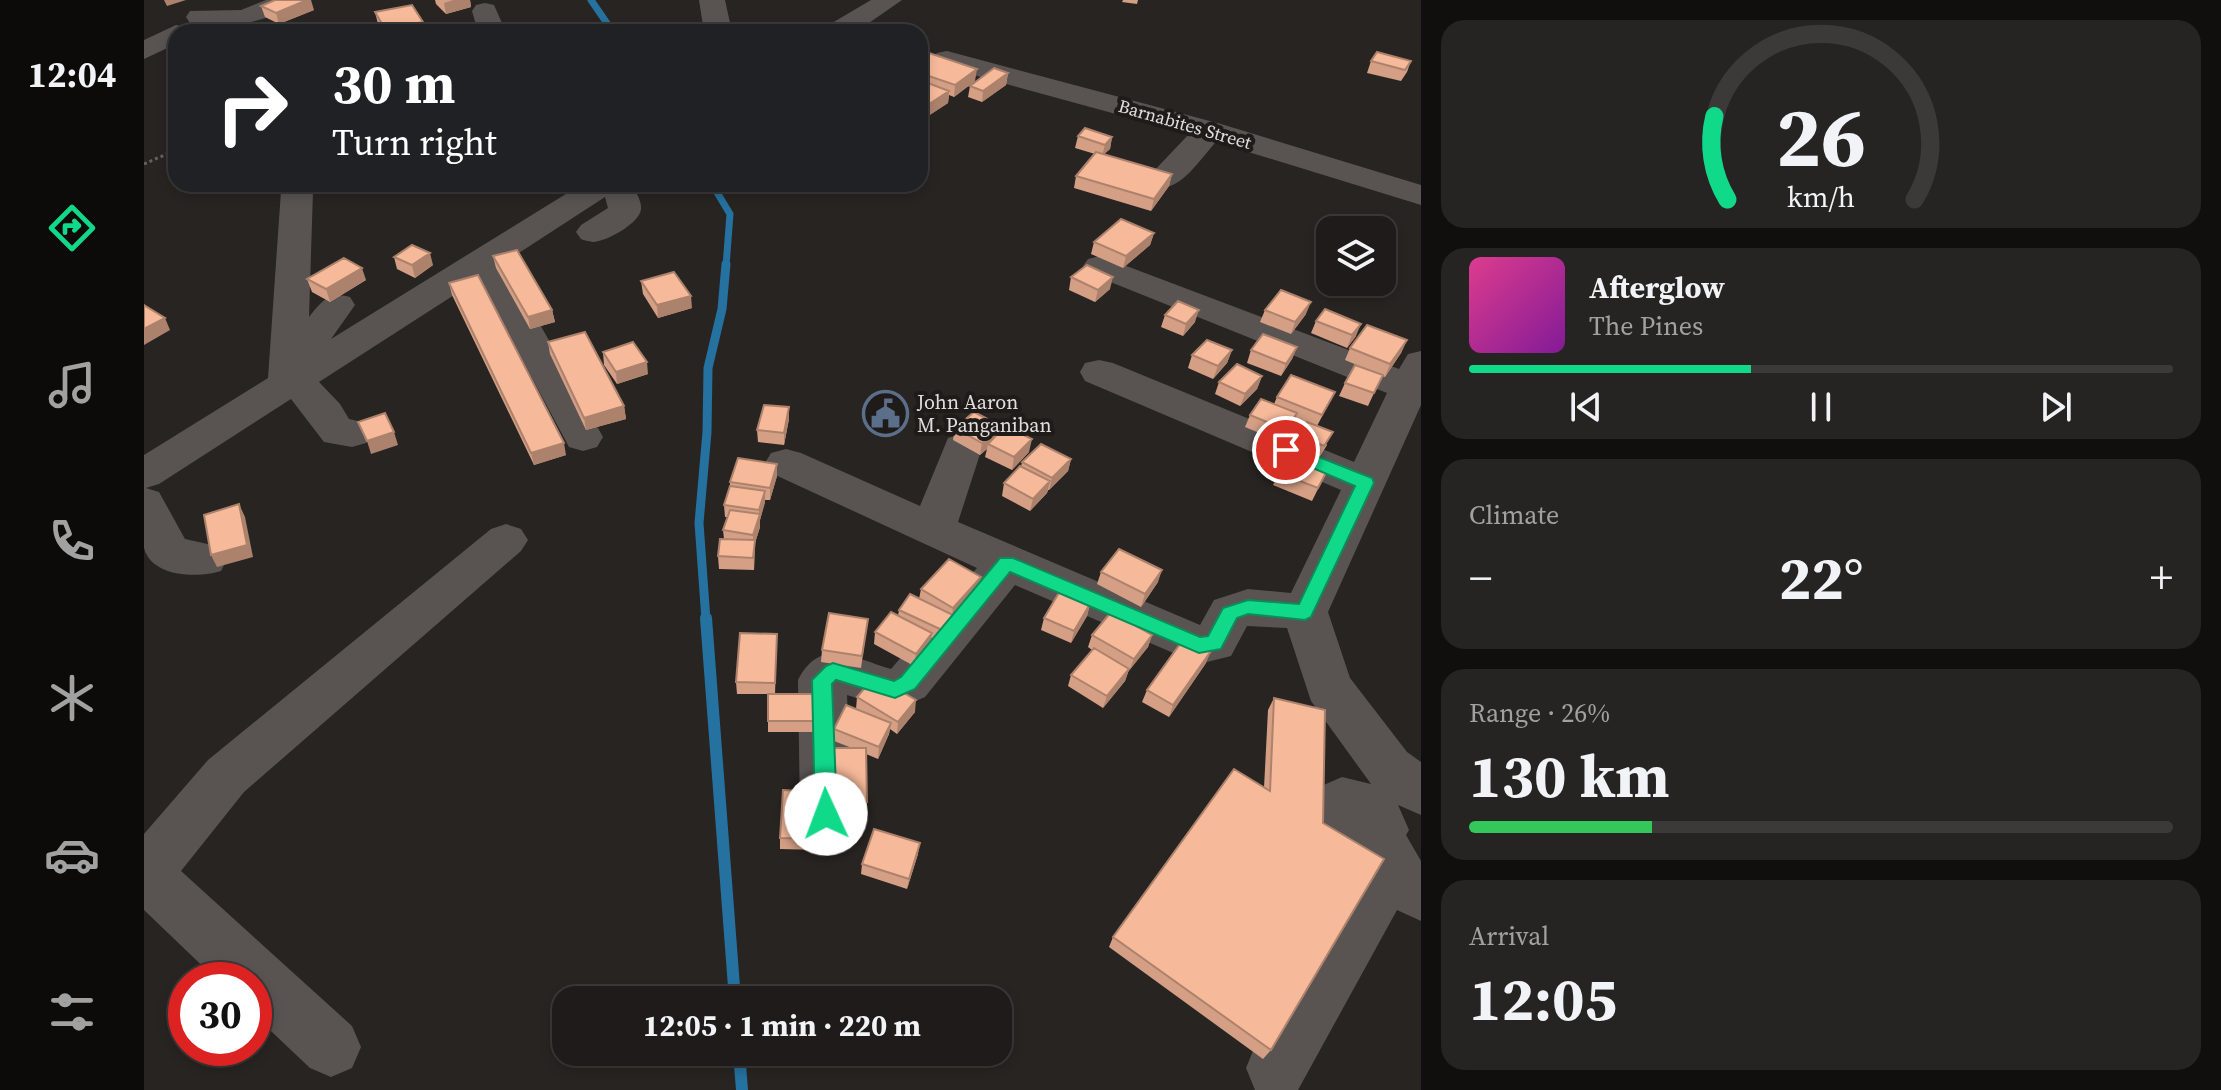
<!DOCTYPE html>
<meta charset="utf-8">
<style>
body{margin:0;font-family:"Source Serif 4",serif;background:#262423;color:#f1f3f6;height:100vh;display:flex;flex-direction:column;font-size:30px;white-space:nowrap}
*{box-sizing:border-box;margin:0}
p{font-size:26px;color:#a1a1a2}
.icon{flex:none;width:44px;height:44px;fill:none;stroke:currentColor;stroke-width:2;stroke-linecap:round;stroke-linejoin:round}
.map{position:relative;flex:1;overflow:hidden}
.drawer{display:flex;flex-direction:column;gap:20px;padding:20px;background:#100f0e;width:800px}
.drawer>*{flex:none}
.hud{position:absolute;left:24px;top:24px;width:760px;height:168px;border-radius:24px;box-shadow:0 4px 12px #0003,0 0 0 2px #3c3939;background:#202124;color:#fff;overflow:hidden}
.fabs{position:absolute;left:1172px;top:216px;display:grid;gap:16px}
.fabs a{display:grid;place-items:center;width:80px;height:80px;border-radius:16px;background:#1e1b1a;box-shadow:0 4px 12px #0003,0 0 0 2px #3c3939;font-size:40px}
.speed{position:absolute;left:24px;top:962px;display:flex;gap:16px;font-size:40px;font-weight:700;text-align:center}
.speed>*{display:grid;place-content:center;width:104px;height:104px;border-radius:50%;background:#1e1b1a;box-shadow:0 4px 12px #0003,0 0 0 2px #3c3939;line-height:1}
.speed .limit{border:12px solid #d22;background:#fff;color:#111}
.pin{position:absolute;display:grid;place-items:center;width:68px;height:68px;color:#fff;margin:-34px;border:4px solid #fff;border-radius:50%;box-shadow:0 2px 8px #0007}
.me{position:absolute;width:88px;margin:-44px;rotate:358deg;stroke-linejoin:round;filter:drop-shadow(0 0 6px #0008)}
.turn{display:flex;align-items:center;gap:28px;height:168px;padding:0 32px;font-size:36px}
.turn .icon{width:104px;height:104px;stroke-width:2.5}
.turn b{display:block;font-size:56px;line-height:68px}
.big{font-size:60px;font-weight:700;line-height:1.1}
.drawer .card{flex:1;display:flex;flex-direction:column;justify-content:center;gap:12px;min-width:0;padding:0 28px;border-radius:24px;background:#262423}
.drawer .dial{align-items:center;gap:0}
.dial svg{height:208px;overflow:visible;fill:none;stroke:#3c3939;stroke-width:7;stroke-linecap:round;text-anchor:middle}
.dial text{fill:#f1f3f6;stroke:none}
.song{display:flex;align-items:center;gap:24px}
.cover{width:96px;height:96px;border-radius:12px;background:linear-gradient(135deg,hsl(330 70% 55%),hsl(290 70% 35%))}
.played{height:8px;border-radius:4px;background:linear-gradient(90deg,#11d98a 40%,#3c3939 40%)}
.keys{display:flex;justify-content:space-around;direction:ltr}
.heat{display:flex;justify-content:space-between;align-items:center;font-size:44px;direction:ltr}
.charge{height:12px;border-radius:6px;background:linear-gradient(90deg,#34c759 26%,#3c3939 0)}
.trip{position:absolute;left:408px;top:986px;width:460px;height:80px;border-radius:24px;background:#1e1b1a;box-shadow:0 4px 12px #0003,0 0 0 2px #3c3939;font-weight:700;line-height:80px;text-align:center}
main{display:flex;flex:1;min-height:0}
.tabs{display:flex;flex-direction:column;width:144px;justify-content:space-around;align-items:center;background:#0c0b0a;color:#a1a1a2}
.tabs .icon{width:56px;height:56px}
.tabs .current{color:#11d98a}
.tabs b{font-size:36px;color:#f1f3f6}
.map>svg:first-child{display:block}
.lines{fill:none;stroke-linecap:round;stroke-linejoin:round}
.stream-far2{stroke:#25719f;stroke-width:7}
.stream-far1{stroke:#25719f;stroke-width:9}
.stream{stroke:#25719f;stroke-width:12}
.path{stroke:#64615f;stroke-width:3;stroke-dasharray:3 3;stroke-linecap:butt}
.minor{fill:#595452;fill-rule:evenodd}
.wall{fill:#d49f84}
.shaded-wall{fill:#ac826c}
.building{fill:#f6b99a;stroke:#ac826c;stroke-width:2}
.route{fill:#11d98a;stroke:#0b8d5a;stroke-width:2}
.labels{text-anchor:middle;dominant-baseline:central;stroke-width:8;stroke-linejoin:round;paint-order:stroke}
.far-street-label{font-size:18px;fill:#e0dedc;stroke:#1f1b19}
.poi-label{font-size:20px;fill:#e0dedc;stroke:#1f1b19;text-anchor:start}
</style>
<main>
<nav class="tabs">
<b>12:04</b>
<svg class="icon current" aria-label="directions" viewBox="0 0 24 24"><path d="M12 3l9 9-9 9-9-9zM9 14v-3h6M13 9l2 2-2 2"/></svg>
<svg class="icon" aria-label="music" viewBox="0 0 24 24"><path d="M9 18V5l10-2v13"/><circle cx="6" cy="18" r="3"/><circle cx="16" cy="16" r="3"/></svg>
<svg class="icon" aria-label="phone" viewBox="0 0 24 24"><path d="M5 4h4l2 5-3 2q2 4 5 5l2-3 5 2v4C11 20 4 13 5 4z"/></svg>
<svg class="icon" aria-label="climate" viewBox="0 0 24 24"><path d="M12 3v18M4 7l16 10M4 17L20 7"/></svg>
<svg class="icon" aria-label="car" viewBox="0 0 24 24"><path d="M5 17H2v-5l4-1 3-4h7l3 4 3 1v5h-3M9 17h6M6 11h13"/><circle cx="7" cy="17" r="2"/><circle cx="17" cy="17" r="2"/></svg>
<svg class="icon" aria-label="filters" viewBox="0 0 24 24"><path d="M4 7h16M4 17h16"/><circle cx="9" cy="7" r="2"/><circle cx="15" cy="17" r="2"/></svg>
</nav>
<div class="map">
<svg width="1277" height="1090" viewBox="0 0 1277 1090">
<rect width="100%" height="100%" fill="#282422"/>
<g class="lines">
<!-- stream-far2 -->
<path class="stream-far2" d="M447,0l22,32
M568,184l18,30 -4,52"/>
<!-- stream-far1 -->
<path class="stream-far1" d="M562,620l-7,-97 8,-91 1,-64 14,-59 4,-45"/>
<!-- stream -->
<path class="stream" d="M562,618l29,382
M595,1052l3,38"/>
<!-- path -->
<path class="path" d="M294,32l21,-9
M0,164l32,-14"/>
<!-- minor -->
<path class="minor" d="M122,0h36l-4,6c-36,14 -69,27 -108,17l-4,-6 4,-6 51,-1z
M555,0h26l7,32h-28z
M727,0h31l-46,32h-33l4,-6z
M341,3l9,2 12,27h-28l-6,-21 4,-6z
M32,25l10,2 3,5h-13v12l-32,15v-19z
M803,51l274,73 200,61v20l-205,-63c-18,19 -36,52 -64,45l-5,-7 5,-7 37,-39 -252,-69 -4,-6 4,-6z
M142,184h22l5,7 -4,126c13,-16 19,-25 41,-20l5,8 -24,34 251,-155h50c3,7 10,17 9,25 -1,14 -34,32 -47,33 -2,0 -11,-2 -13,-3l-5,-7 5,-7 27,-17 -3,-11 -100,65 98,175 -6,10 -14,4 -14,-4 -90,-168 -160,103 21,22 9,15 17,4 6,10 -6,10 -14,4 -28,-5 -33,-43 -132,85 -13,4 13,4 26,47 36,8 6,12 -6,12c-22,7 -69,7 -77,-23 0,-17 0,-72 0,-93l124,-77 13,-187z
M956,256l299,113 9,-15 13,-3v54l-93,207 22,66 57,74 14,10v53l-23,-10 11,25 -3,5 15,26v60l-24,-11 -99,180h-43l-9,-22 9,-22 99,-167 -5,-13c-38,-13 -57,-35 -39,-75l32,-14 29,7 -60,-83 -24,-73 -40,-2 -16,30 -32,8 -184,-79 -90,112 -30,13 -48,-15 5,119 -7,17 -19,7 -19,-7 -7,-17 -2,-134c22,-44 56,-22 93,-11l86,-101 -206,-95 -6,-10 6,-10 15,-4 15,4 119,53 28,-68 14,-4 14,4 6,10 -24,74 242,103 14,-25 34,-11 43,4 50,-103 -256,-109 -5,-9 5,-9 14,-3 14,3 241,99 33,-69 -299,-120 -5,-7 5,-7z
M362,524l15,5 7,11 -7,11 -277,241 -63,79 171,155 9,21 -9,21 -21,9 -21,-9 -56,-53v-35h-37l-73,-70v-76l64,-74 283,-231z"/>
</g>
<!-- wall -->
<path class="wall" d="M291,0h35l1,7 -25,7 -10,-10z
M979,0h15l-1,4 -15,-2z
M117,6l53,4 -35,14 -14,-7z
M231,12l48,10 2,10h-42l-5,-8z
M776,50l55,31 -21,16 -5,-2 -1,8 -26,17 -2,-1z
M1227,61h40l-4,11 -6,9 -34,-8z
M864,73l-2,12 -24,17 -14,-5 2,-11z
M934,136l34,1 -2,12 -6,5 68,20 -3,12 -18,25 -77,-23 2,-12 19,-22 -20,-6z
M1010,233l-4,12 -27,23 -32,-14 3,-12z
M349,256l59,54 3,12 -25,7 -34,-61z
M250,257l39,8 -18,13 -18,-9z
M927,277l39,12 -15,13 -26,-12z
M163,279l59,1 -36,22 -18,-10z
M497,281l51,27 -34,10 -15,-24z
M305,283l117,172 -32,10 -82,-170z
M1121,310l41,4 -15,20 -31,-12z
M1021,315l30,7 -12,14 -22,-9z
M1172,321l40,15 -9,12 -36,-15z
M1263,340l-6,13 -16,24 -3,-1 -14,30 -29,-10 6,-13 19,-15 -19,-8 5,-12z
M404,342l76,64 2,13 -40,11 -36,-76z
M1153,347l-5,12 -11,17 -34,-13 4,-13z
M1088,350l-5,13 -14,16 -25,-11 4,-13z
M459,352l45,22 -31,10 -13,-19z
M1118,376l-5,13 -17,17 -25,-12 4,-12z
M1191,392l-18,34 10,19 -8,13 -26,-10 6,-13 7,-12 -11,-4 -3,7 -11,16 -36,-15 5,-12 24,-11 3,-7z
M645,419l-5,26 -26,-3 -1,-12z
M857,426l-1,6 29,20 -17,18 -27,-13 2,-8 -7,6 -27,-15 2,-12z
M927,459l-3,12 -19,19h-1l-1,3 -17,18 -28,-15 2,-13 17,-16 1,-5z
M633,464v12l-7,24h-5l-5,20v7l-5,16 -1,27 -35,-1 -1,-13 6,-17 -1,-9 5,-13h-3l-1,-12 6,-19v-4z
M1185,467l-17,34 -39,-16 6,-12z
M957,572l57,10 -17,25 -44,-23z
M777,589h58l-26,29 -2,9 -11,15 -9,-4 -1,7 -16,21 -40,-22 1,-12 23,-16 1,-6 20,-11z
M946,604l-3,12 -16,27 -30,-13 3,-12z
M724,619l-7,49 -40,-6 1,-12z
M633,634l-2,60h38v38h-45v-38h-31l-1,-12z
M948,635h60l-4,12 -19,23 -4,11 -22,27 -35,-22 3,-11 21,-25 -4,-3z
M1062,663l-37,54 -27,-15 5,-12z
M713,697l58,15 -18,22 -7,-5 -1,5 -11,25 -12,-5 1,48 -1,11 -35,-1v-64h21l-18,-7v-12l22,-20z
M1130,698l-3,352 -8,9 -154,-112 4,-10 151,-149 4,-78z
M678,792l-3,58 -39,-1v-11z
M774,854l-11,35 -46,-15 1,-10z"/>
<!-- shaded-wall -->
<path class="shaded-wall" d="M20,0h22l-19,6z
M163,0h4l3,10 -35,14 -3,-11z
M309,0h17l1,7 -25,7 -2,-11z
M279,22l2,10h-39l-1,-3z
M833,69l-2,12 -21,16 1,-12z
M864,73l-2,12 -24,17 1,-11z
M805,91l-1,12 -26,17 1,-12z
M968,137l-2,12 -8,7 3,-11z
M1028,174l-3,12 -18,25 3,-12z
M1010,233l-4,12 -27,23 3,-12z
M286,253l3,12 -18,13 -3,-13z
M218,268l4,12 -36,22 -4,-13z
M969,277l-3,12 -15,13 3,-12z
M547,296l1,12 -34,10 -1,-13z
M1167,302l-5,12 -15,20 4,-12z
M408,310l3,12 -25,7 -2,-12z
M1055,310l-4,12 -12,14 3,-12z
M21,318l5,12 -26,15v-16z
M1217,324l-5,12 -9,12 5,-13z
M1263,340l-6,13 -16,24 5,-13z
M1153,347l-5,12 -11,17 5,-12z
M1088,350l-5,13 -14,16 5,-13z
M503,362l1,12 -31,10 -1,-12z
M1118,376l-5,13 -17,17 5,-12z
M480,406l2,13 -40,11 -2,-12z
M645,407v12l-5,26v-12z
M1153,413l-5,13 -11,16 5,-12z
M857,426l-3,13 -10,5 -1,5 -7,6 2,-12z
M250,432l4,13 -27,9 -4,-13z
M888,439l-3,13 -17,18 2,-13z
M420,443l2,12 -32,10 -3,-12z
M927,459l-3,12 -19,19 3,-12z
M633,464v12l-7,24v-12z
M906,481l-3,12 -17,18 3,-12z
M621,491v12l-5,17v7l-5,16 -1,27 -1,-35 6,-19v-6z
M95,504l6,13 8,40 -36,10 -6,-12z
M1018,570l-4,12 -17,25 4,-13z
M837,577l-2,12 -26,29 -2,9 -11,15 2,-12 10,-13 1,-9z
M946,604l-3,12 -16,27 3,-12z
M788,633l-2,12 -16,21 2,-12z
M1008,635l-4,12 -19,24 5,-12z
M1067,651l-5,12 -37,54 4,-12z
M985,669l-4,12 -22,27 4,-12z
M772,700l-1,12 -18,22 1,-12z
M747,723l-2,11 -11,25 1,-12z
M776,843l-2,11 -11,35 2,-10z"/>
<!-- building -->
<path class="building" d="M131,0h32l-31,13 -15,-7z
M268,5l11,17 -38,7 -10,-17z
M776,50l57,19 -22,16 -35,-12z
M1233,52l34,9 -6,9 -34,-9z
M850,68l14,5 -25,18 -13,-5z
M776,80l29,11 -26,17 -3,-1z
M941,128l27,9 -7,8 -27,-9z
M952,152l76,22 -18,25 -78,-23z
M977,219l33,14 -28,23 -32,-14z
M268,245l18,8 -18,12 -18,-8z
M373,250l35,60 -24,7 -35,-61z
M200,258l18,10 -36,21 -19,-10z
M943,265l26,12 -15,13 -27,-13z
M530,272l17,24 -34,9 -16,-24z
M334,275l86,168 -33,10 -82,-170z
M1137,290l30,12 -16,20 -30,-12z
M1034,301l21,9 -13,14 -21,-9z
M0,305l21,13 -21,11z
M1181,309l36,15 -9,11 -36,-14z
M1223,325l40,15 -17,24 -40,-16z
M441,332l39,74 -40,12 -36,-76z
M1119,334l34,13 -11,17 -35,-14z
M1063,340l25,10 -14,16 -26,-11z
M489,342l14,20 -31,10 -13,-20z
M1093,364l25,12 -17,18 -26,-12z
M1211,365l28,10 -9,18 -29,-10z
M1147,375l44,17 -13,23 -45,-18z
M1117,399l36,14 -11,17 -36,-15z
M620,405l25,2 -5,26 -27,-3z
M830,412l27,14 -19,17 -27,-15z
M241,413l9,19 -27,9 -9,-19z
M1163,422l26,10 -9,14 -25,-11z
M861,426l27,13 -18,18 -26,-13z
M897,444l30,15 -19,19 -30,-16z
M1147,451l38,16 -11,21 -39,-15z
M594,458l39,6 -7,24 -40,-6z
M876,466l30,15 -17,18 -29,-16z
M586,486l35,5 -6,19 -35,-5z
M95,504l8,41 -36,10 -7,-40z
M586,510l30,4 -7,21 -30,-5z
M576,539l35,1 -2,18 -35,-2z
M975,549l43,21 -17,24 -44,-22z
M805,559l32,18 -28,31 -32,-19z
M916,591l30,13 -16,27 -30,-13z
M766,594l43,21 -11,15 -43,-20z
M747,612l41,21 -16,21 -41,-22z
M967,612l41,23 -18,24 -42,-24z
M685,613l39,6 -6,37 -40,-6z
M596,633l37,1 -2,49 -39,-1z
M1041,637l26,14 -38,54 -26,-15z
M950,648l35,21 -22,27 -36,-21z
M731,676l41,24 -18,22 -41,-25z
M624,694h45v27h-45z
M1130,698l51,12 -2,113 61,36 -113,191 -158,-113 121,-168 36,22z
M702,705l45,18 -12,24 -45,-18z
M687,748h35l1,54 -36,-1z
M639,790l39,2 -2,47 -40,-1z
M730,829l46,14 -11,36 -47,-15z"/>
<!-- route -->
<path class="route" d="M1142,444l86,34 2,5 -63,134 -6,3 -57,-6 -11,4 -16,31 -22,4 -189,-81 -95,117 -20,9 -59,-18 -4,4 5,130 -4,7 -7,3 -8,-3 -3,-7 -3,-134 14,-14 7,-3 61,18 7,-4 99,-119h13l187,79 8,-1 15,-28 25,-8 51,4 56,-118 -75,-32 -3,-4 3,-5z"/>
<!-- icons -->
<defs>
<symbol id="civic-ring" viewBox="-11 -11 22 22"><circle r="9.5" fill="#1f1b19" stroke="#5c6f8a" stroke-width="1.5"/><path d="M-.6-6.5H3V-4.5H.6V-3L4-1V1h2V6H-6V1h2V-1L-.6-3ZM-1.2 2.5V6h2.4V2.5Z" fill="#5c6f8a"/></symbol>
</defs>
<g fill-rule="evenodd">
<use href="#civic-ring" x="716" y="388" width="51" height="51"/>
</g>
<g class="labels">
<!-- far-street labels -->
<g class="far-street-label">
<text transform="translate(1041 124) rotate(16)">Barnabites Street</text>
</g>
<!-- poi labels -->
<g class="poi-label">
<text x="773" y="402">John Aaron<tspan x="773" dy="23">M. Panganiban</tspan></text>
</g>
</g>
</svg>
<div class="fabs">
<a><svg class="icon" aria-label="layers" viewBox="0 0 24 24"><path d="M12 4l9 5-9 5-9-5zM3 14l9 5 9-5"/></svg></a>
</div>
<div class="speed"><div class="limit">30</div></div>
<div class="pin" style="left:1142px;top:450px;background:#d93025"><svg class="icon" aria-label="arrive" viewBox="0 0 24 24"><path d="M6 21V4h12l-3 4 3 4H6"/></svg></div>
<svg class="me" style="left:682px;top:814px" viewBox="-20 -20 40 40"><circle r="19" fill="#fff"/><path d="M0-13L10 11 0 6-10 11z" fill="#11d98a"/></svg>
<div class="trip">12:05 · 1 min · 220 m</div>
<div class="hud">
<div class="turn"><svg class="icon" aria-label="right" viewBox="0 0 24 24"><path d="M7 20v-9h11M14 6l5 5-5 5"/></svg><div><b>30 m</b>Turn right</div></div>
</div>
</div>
<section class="drawer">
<div class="card dial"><svg viewBox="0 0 100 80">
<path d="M14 69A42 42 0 1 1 86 69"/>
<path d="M14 69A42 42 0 0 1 9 37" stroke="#11d98a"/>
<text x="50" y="56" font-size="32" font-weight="700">26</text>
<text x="50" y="72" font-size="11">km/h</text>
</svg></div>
<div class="card">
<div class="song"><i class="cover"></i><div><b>Afterglow</b><p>The Pines</p></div></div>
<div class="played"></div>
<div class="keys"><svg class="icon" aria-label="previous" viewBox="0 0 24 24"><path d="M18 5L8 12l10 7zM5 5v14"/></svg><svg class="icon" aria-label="pause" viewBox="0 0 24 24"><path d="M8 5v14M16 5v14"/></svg><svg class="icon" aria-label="next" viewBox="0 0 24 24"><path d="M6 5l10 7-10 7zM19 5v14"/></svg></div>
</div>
<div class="card"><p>Climate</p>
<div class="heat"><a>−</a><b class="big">22°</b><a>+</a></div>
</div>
<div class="card"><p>Range · 26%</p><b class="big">130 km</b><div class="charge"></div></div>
<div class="card"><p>Arrival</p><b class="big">12:05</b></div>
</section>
</main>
